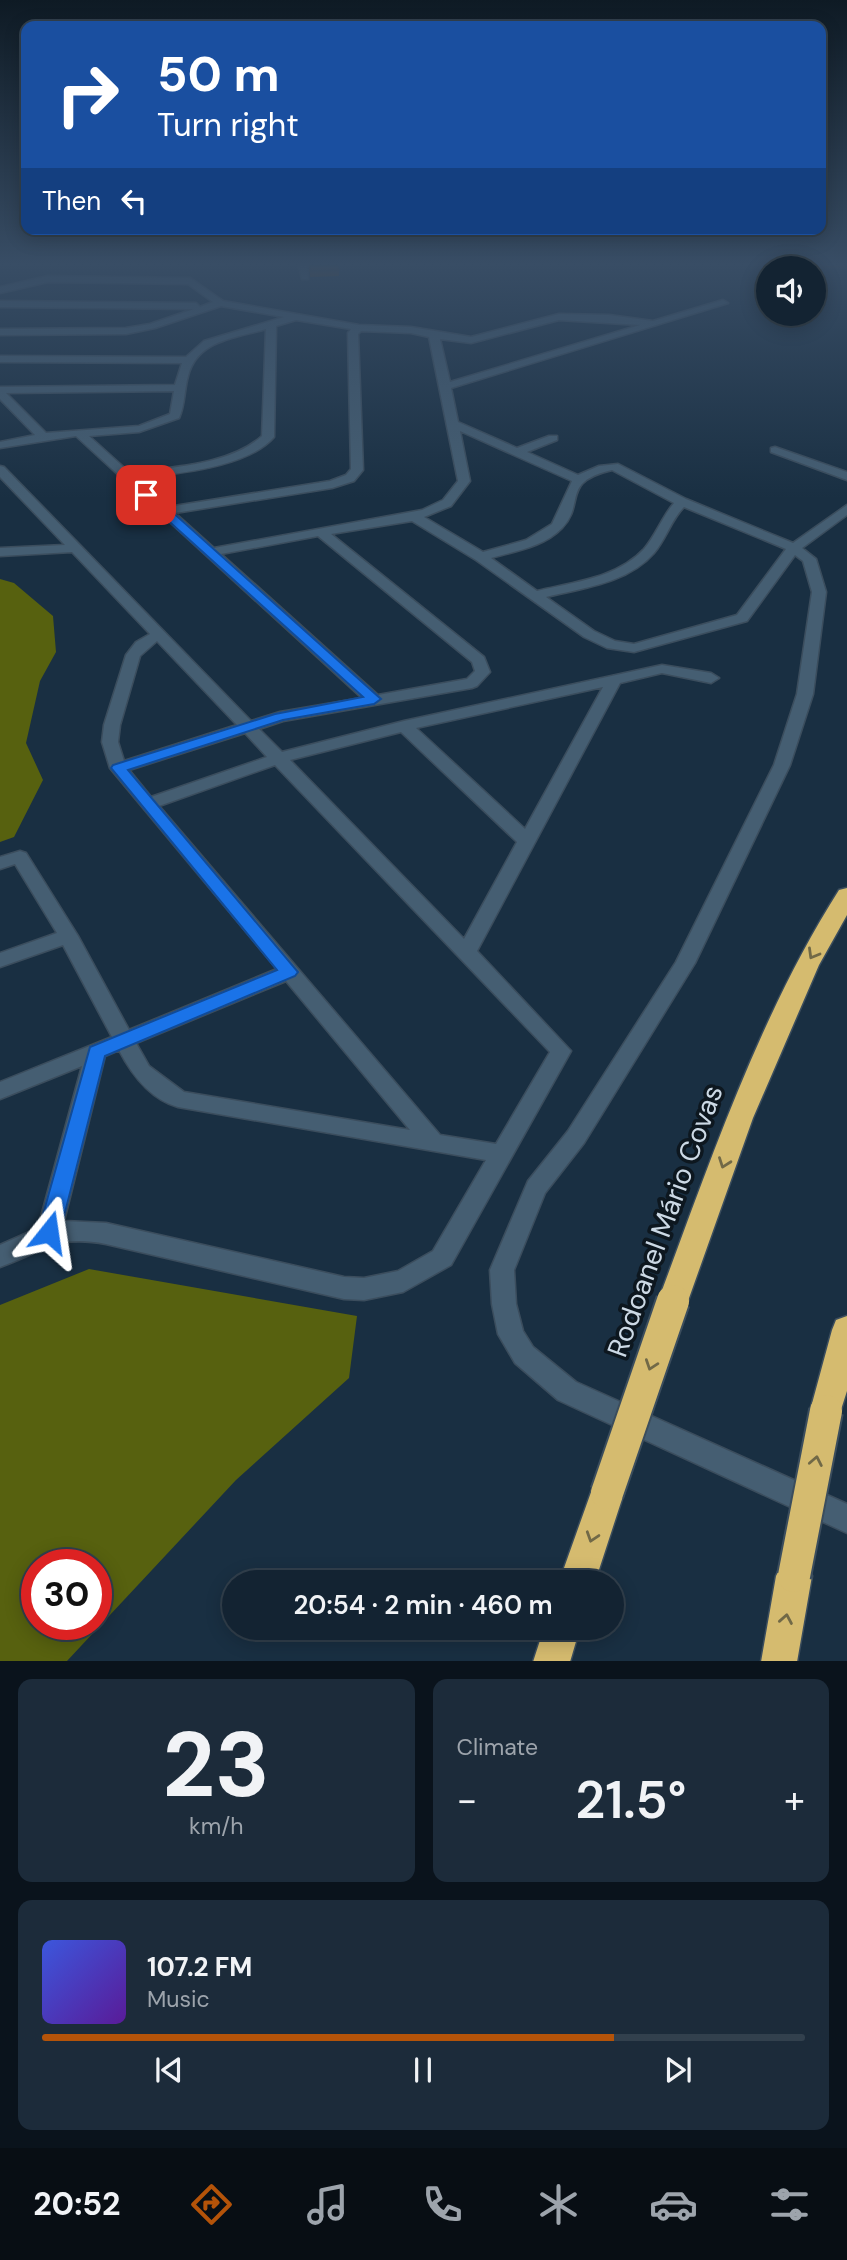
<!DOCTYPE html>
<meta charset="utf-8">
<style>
body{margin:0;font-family:"DM Sans",sans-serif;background:#1c2b3a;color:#f1f3f6;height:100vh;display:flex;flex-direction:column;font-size:26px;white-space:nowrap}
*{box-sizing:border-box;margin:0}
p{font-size:23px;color:#9da4ac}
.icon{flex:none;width:38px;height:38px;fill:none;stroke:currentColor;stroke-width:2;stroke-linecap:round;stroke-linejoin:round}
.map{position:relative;height:1661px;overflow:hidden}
.drawer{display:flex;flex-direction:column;gap:18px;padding:18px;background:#0a131c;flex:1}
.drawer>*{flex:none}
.guide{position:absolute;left:21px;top:21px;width:805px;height:214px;border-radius:14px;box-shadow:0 4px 18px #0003,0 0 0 2px #32404d;background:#1a4fa0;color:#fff;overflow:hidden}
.controls{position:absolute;left:756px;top:256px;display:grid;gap:14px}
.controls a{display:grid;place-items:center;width:70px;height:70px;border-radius:50%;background:#132332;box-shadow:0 4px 18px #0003,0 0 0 2px #32404d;font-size:35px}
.speed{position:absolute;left:21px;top:1549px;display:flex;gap:14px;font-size:35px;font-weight:700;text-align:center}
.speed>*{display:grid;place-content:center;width:91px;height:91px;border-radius:50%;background:#132332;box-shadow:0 4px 18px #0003,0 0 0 2px #32404d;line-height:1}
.speed .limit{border:10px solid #d22;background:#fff;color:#111}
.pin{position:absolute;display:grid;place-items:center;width:60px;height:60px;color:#fff;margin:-30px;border-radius:14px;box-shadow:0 4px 10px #0006}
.me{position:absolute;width:77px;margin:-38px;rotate:15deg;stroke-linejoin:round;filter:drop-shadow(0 0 5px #0008)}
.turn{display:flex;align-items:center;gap:24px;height:147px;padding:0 21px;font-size:32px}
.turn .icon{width:91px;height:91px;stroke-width:2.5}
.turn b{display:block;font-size:49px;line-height:60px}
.then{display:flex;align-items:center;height:66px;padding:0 21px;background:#0003;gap:14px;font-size:26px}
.big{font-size:52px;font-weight:600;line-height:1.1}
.drawer .widget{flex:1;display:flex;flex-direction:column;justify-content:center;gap:10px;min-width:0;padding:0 24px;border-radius:14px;background:#1c2b3a}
.drawer .dial{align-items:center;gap:0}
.dial b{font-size:91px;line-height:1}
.song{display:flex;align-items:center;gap:21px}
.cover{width:84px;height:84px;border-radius:10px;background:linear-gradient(135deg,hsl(230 70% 55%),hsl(270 70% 35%))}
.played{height:7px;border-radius:4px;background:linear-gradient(90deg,#b45309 75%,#32404d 75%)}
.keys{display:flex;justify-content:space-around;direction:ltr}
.heat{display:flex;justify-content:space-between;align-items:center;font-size:38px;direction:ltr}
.drawer .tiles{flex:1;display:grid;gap:18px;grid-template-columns:1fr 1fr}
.widget:last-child{grid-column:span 2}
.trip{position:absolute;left:222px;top:1570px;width:402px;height:70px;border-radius:35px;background:#132332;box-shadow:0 4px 18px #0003,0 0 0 2px #32404d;font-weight:600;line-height:70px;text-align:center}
.dock{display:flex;height:112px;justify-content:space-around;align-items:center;background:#080e14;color:#9da4ac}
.dock .icon{width:49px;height:49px}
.dock .current{color:#b45309}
.dock b{font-size:32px;color:#f1f3f6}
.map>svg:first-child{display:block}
.forest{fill:#57610f;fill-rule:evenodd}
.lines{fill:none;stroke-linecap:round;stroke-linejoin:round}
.street-casing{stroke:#3b4d5d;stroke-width:3}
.highway-casing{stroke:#3b4d5d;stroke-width:3}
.street{fill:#455e72;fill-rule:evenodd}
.highway{fill:#d5bb6f;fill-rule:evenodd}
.highway-bridge-casing{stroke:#3b4d5d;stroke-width:36;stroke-linecap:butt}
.highway-bridge{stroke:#d5bb6f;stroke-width:32}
.wall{fill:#663402}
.building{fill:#773d02;stroke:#532b01;stroke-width:2}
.oneway{stroke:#716947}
.route{fill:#1a73e8;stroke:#114b97;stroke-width:2}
.labels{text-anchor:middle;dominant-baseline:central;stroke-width:7;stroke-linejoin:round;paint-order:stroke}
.near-street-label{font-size:28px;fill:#ccd9e5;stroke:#0d171f}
</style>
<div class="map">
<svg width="847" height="1662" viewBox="0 0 847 1662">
<rect width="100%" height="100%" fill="#192f42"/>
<!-- forest -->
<path class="forest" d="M0,579l14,4 39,33 3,36 -16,29 -14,62 17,37 -29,57 -14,5z
M89,1269l268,47 -8,62 -113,102 -169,181h-67v-356zM37,1564h59v60h-59z"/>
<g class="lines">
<defs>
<path id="street" d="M299,266h8l1,13h-6z
M48,276l142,2 33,23 136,24 52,2 60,10 88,-23 50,1 44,6 70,-21 5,3 -277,85 7,34 59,26 32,-12h8v4l-30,12 51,23 21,-9 19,-2 68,35 107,44 54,-38v10l-45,33 14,11 10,33 -13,102 -23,71 -95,198 -111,180 -39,50 -31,77 2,34 7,27 10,16 43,35 271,122v29l-289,-133 -43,-37 -17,-29 -6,-30 -2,-34 38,-89 40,-50 108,-169 98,-197 23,-71 15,-102 -9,-31 -8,-6 -48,66 -113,31 -27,-4 -23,-11 -108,-77 -64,-39 -81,13 153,123 6,15 -13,14 -5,2 -189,33 -24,8 23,23 122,-31 258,-56 49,8 8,5 -8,5 -49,-10 -42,10 -143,268 94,100 -120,214 -48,27 -39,8 -20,-1 -238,-55c-52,-10 -62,8 -106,23v-22l38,-17 44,-162 -82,33v-17l112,-45 -49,-92 -63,22v-14l57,-20 -42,-69 -15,5v-12l20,-6 6,2 52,83 51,94 148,-61 -167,-201 -8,-26 2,-17 22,-70 10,-13 14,-8 -78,-82 -72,4v-8l65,-3 -65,-68v-11l4,1 247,254 29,-9 82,-14 -286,-262 -76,12v-6l35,-7 -35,-36v-12l175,-2 7,-22 -182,-1v-6l186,1 18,-16 80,-24 -63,-11 -66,22 -29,6 -126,1v-6l126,-1 24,-4 44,-15 -194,-2v-6l196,2 4,4 13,-5 -25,-18 -140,-2 -48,11v-6zM296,320l55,9 -3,4 3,136 -5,6 -16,6 -162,26 -31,-28c39,-6 110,-11 137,-42l2,-111zM559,320l81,5 -190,57 -10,-43 31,4zM266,329l-4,107c-32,29 -90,31 -132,37l-41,-37 50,-4 40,-14c6,-13 5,-28 9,-42 9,-36 47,-38 78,-47zM361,331l50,2 18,4 29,144 -15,19 -21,10 -208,38 -39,-35 157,-25 22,-7 9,-11 -5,-136zM174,391l-4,23 -31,12 -93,7 -40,-40zM460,431l112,50 -20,43 -26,16 -43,12 -59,-35 27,-11 19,-25zM612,470l62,33c-12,14 -18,32 -30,46 -27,29 -70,33 -107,42l-46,-33c24,-7 53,-11 71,-30 24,-25 -2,-46 50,-58zM684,507l102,42 -49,66 -103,29 -19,-3 -21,-10 -48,-34c37,-9 82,-14 108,-44 12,-14 17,-33 30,-46zM318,536l154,126 3,9 -8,8 -89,16 -157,-141zM157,641l80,84 -113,36 -6,-19 2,-17 20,-69zM603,687l-78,142 -109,-101zM401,732l116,110 -53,97 -174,-179zM245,733l22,24 -116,40 -22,-27zM275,765l275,287 -54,92 -56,-9 -281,-329zM286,981l124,149 -226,-38 -35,-26 -13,-23zM119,1050c13,25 31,49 59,57l308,53 -53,91 -35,20 -34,7 -20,-1 -238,-54 -42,-2 41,-165z
M775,447l72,25v8l-76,-28v-4z"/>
<path id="highway" d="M847,888v27l-28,50 -66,153 -65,183 -4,9 -11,4 -11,-4 -4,-9c52,-139 101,-285 181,-411z
M847,1316v75l-10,31 -11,4 -11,-4 -5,-11 22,-81 4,-10z
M607,1477l12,4 5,12 -29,89h-36l36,-101z
M794,1558l12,6 6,12 -15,86h-36l15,-86 6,-12z
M544,1628h36l-10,34h-37z"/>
</defs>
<!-- street casing -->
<use href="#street" class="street-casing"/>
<!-- highway casing -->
<use href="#highway" class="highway-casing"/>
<!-- street -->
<use href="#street" class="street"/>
<!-- highway -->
<use href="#highway" class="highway"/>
<defs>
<path id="highway-bridge" d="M607,1493l66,-192
M794,1576l32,-165"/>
</defs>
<!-- highway-bridge casing -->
<use href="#highway-bridge" class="highway-bridge-casing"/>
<!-- highway-bridge -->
<use href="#highway-bridge" class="highway-bridge"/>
</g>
<!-- wall -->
<path class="wall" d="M310,266l29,4v6l-29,1z
M802,266h45v1l-43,1z"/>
<!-- building -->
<path class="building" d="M310,266h28l1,4 -29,1z"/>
<!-- one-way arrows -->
<defs><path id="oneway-chevron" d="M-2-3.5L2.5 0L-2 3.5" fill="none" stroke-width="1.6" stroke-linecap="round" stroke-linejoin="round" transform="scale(1.75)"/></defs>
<g class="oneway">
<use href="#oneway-chevron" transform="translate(813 954) rotate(120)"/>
<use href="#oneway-chevron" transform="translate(724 1163) rotate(110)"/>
<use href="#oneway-chevron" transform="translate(651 1365) rotate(109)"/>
<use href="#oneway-chevron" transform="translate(816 1461) rotate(-79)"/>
<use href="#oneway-chevron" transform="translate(592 1537) rotate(108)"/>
<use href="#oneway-chevron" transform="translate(786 1619) rotate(-80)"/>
</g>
<!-- sky -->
<linearGradient id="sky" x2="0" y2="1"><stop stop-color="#0e1a24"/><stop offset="0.53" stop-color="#384d65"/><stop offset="1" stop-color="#384d65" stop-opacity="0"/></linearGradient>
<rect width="847" height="498" fill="url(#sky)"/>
<!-- route -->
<path class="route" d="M142,492h8l231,207 -7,5 -91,16 -155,50 170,202 -3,4 -190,80 -45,176 -3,6 -8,3 -7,-3 -4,-6 52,-185 187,-77 -166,-202 2,-3 162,-51 88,-17 -221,-200z"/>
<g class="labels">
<!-- near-street labels -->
<g class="near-street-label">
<text transform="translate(665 1221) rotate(-70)">Rodoanel Mário Covas</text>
</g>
</g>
</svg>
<div class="controls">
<a><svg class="icon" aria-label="sound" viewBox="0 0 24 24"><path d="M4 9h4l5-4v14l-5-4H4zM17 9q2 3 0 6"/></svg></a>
</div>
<div class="speed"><div class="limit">30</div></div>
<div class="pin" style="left:146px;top:495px;background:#d93025"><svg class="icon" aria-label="arrive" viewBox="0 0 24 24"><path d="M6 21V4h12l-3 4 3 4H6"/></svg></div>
<svg class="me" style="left:49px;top:1232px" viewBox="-20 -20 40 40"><path d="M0-17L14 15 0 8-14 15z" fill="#1a73e8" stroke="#fff" stroke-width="4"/></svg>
<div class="trip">20:54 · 2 min · 460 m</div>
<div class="guide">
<div class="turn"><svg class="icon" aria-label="right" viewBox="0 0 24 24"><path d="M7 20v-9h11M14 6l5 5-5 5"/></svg><div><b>50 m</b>Turn right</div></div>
<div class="then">Then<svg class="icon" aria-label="left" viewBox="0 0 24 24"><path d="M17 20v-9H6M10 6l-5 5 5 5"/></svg></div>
</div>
</div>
<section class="drawer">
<div class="tiles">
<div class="widget dial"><b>23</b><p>km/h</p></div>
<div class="widget"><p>Climate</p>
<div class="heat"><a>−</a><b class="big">21.5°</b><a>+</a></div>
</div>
<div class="widget">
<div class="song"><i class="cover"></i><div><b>107.2 FM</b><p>Music</p></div></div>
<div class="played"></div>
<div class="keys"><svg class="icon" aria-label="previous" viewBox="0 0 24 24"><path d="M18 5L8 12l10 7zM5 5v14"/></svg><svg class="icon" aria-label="pause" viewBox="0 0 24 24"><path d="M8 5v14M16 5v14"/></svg><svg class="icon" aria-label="next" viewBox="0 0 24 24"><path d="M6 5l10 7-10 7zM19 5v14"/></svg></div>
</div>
</div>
</section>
<nav class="dock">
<b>20:52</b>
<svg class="icon current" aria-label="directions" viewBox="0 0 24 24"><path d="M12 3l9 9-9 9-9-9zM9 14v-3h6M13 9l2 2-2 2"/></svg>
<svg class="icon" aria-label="music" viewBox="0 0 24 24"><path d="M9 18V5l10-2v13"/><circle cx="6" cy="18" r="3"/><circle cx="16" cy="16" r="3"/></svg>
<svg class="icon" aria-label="phone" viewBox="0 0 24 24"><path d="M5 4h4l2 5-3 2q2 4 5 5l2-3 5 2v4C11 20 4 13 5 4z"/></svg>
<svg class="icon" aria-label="climate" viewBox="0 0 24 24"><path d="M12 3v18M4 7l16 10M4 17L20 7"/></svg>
<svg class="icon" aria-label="car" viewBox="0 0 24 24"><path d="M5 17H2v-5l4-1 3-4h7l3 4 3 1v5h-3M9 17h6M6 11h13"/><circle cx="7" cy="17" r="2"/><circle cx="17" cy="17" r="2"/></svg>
<svg class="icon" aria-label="filters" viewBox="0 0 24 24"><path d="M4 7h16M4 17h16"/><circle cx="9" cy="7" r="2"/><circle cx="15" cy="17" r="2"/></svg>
</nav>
